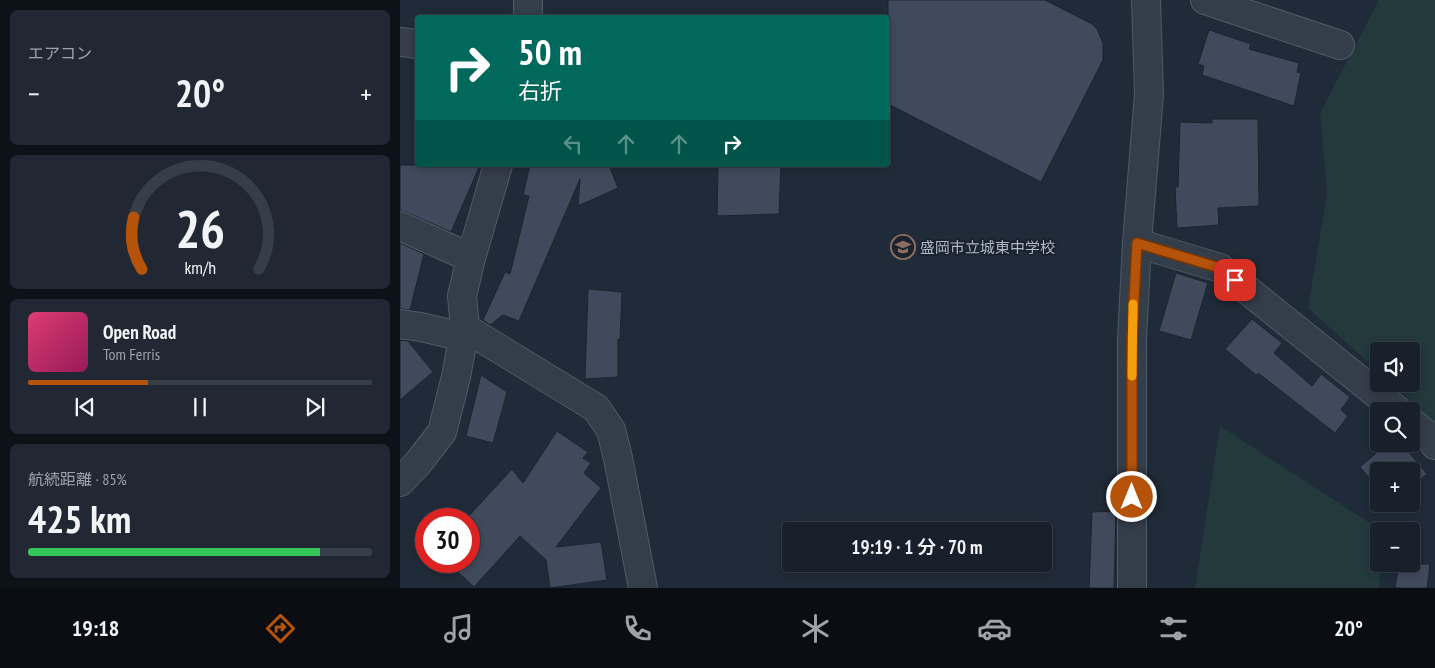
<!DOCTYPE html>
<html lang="ja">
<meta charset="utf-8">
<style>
body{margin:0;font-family:"PT Sans Narrow","Noto Sans JP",sans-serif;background:#212833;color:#f1f3f6;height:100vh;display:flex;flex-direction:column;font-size:19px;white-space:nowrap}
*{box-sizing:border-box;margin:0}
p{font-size:16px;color:#9fa3a9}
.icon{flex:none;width:28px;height:28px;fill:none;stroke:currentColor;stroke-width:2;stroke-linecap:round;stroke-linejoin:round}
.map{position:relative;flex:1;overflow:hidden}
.details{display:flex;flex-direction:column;gap:10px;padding:10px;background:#0d1218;width:400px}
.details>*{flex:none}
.top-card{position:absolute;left:15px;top:15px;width:475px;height:152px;border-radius:5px;box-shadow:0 2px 8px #0003,0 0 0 1px #363e47;background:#00695c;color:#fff;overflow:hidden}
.tools{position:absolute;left:970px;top:342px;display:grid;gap:10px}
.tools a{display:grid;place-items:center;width:50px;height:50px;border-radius:5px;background:#18202b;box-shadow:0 2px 8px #0003,0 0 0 1px #363e47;font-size:25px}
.speed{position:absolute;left:15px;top:508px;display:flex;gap:10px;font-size:25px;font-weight:700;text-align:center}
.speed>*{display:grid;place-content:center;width:65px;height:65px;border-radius:50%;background:#18202b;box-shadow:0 2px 8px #0003,0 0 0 1px #363e47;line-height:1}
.speed .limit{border:8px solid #d22;background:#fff;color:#111}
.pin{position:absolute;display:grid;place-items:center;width:42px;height:42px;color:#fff;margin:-21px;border-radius:10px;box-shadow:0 2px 8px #0006}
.me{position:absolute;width:55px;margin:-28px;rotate:0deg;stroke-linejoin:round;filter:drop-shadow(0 0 4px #0008)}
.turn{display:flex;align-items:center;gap:18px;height:105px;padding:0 20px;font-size:22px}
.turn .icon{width:65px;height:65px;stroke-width:2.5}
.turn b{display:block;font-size:35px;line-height:42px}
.lanes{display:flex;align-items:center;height:48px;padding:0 20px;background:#0003;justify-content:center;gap:25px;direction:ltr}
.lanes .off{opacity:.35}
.big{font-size:38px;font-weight:600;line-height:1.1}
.details .widget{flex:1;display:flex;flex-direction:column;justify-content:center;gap:8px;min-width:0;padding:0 18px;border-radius:8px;background:#212833}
.details .dial{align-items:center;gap:0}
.dial svg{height:130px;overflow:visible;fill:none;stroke:#363e47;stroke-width:7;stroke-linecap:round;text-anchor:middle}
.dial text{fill:#f1f3f6;stroke:none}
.song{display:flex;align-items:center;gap:15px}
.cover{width:60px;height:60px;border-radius:8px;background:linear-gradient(135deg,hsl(340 70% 55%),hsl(330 70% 35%))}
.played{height:5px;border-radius:2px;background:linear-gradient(90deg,#b45309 35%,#363e47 35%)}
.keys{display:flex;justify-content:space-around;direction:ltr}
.heat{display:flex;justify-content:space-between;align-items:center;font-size:28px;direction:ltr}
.charge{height:8px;border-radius:4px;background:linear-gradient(90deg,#34c759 85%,#363e47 0)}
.trip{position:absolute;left:382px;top:522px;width:270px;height:50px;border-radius:5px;background:#18202b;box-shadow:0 2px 8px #0003,0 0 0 1px #363e47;font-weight:600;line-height:50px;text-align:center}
.tabs{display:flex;height:80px;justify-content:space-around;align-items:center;background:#0a0d11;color:#9fa3a9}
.tabs .icon{width:35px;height:35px}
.tabs .selected{color:#b45309}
.tabs b{font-size:22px;color:#f1f3f6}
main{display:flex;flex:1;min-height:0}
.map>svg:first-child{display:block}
.green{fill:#23393c}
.building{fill:#3f4a5c;stroke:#1b2430}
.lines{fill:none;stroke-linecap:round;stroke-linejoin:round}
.minor-casing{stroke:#515a67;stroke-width:30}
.minor{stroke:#343d4a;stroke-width:28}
.route-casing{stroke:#753606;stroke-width:12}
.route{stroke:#b45309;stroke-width:9}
.slow{stroke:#f59e0b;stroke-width:9}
.labels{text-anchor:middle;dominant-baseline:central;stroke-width:4;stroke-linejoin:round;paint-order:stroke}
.poi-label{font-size:15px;fill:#aeb7c6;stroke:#19222e;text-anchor:start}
</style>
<main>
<section class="details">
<div class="widget"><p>エアコン</p>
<div class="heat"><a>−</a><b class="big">20°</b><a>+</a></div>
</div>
<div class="widget dial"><svg viewBox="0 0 100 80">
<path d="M14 69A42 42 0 1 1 86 69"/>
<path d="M14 69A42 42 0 0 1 9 37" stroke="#b45309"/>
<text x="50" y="56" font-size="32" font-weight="700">26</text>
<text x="50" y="72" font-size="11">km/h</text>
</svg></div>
<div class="widget">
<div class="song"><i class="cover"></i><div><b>Open Road</b><p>Tom Ferris</p></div></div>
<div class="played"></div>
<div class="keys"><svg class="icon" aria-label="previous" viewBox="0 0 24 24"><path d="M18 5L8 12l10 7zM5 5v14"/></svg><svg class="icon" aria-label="pause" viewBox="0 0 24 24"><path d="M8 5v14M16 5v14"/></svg><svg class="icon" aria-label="next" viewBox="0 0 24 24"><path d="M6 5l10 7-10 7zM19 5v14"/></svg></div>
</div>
<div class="widget"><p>航続距離 · 85%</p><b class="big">425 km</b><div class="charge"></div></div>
</section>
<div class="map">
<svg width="1035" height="588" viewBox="0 0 1035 588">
<rect width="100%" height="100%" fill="#202b39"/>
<!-- green -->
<path class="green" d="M979,0h56v423l-43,-39h19v-33h-32v21l-71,-64 19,-114 -7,-81z
M820,426l162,105h-3v33h2l-2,24h-184z"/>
<!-- building -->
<path class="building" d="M488,0h157l47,24 5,5 6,14v17l-62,122 -153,-78z
M809,30l42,14 -2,5 50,14 -2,9 4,1 -7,33 -92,-31 2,-9 -6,-2z
M812,119h46l1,87 -41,2 1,17 -42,3 -2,-41h3l2,-65 32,1z
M0,165h80l-29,67 -45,-20 -6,-1z
M130,165h79l9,23 -40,18 2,-27 -61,142 -16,-6 -13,10 -7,-5 22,-48 5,2 19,-78 -6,-1z
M318,165h63l-2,49 -62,2z
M0,243l24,11 -14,56 -10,-1z
M776,273l32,10 -17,57 -32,-9z
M188,289l34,3 -2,48 -2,-1v38l-33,2z
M852,319l30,24 -8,10 38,33 9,-12 29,23 -9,13 7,6 -13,17 -77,-60 -2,2 -31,-26z
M0,340l8,1 25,31 -33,28z
M81,375l26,17 -14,51 -27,-7z
M157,431l31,21 -5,6 8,5 -7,10 17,15 -45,59 45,-5 6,38 -57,8 -4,-28 -26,-24 -46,51 -28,-26h23v-42h-3l46,-50 11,14z
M987,444h15l25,30 -10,8 3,5 -9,7v-23h-32v19l-19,-23z
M716,511l-2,77h-25l3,-76z
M999,564h31l-3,24h-32z"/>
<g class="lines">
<defs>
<path id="minor" d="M805,0l135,45
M128,18v-18
M0,42l18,2
M98,165l-27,93 -9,38 3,32 131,80 15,22 7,28 25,130
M0,226l71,32
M737,243l83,25 178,143
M0,324l21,3 42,10
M1011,422l20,16 4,7
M0,482l18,-19 24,-31 14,-55 9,-49
M732,588v-249l5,-96 12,-149 -3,-94"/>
</defs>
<!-- minor casing -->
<use href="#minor" class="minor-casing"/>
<!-- minor -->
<use href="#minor" class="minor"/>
</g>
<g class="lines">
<defs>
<path id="route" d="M732,497v-158l5,-96 83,25 15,12"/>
</defs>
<!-- route casing -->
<use href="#route" class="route-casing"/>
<!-- route -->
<use href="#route" class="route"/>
<!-- slow -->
<path class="slow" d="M732,376l1,-72"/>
</g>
<!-- icons -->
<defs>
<symbol id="school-ring" viewBox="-11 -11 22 22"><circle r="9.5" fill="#19222e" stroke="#8d6e63" stroke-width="1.5"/><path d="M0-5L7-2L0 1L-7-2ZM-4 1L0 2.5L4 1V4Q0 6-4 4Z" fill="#8d6e63"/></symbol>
</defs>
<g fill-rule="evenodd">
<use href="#school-ring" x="489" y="233" width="28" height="28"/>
</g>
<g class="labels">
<!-- poi labels -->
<g class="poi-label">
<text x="520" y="247">盛岡市立城東中学校</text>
</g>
</g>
</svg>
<div class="tools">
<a><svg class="icon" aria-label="sound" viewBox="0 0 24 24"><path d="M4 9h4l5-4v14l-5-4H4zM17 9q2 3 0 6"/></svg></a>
<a><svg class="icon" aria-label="search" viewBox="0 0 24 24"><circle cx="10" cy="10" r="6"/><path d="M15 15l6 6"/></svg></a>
<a>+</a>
<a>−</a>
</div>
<div class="speed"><div class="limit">30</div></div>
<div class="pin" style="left:835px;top:280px;background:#d93025"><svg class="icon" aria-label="arrive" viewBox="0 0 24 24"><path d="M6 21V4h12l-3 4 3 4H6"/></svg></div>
<svg class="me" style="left:732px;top:497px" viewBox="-20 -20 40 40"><circle r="17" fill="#b45309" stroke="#fff" stroke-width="3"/><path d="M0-11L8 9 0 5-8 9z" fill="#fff"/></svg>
<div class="trip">19:19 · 1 分 · 70 m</div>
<div class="top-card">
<div class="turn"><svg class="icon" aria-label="right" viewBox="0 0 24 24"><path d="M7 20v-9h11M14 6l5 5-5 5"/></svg><div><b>50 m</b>右折</div></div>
<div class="lanes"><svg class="icon off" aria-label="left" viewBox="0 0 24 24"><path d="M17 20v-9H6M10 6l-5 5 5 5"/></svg><svg class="icon off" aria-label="ahead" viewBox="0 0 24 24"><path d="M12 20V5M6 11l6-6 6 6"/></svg><svg class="icon off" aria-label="ahead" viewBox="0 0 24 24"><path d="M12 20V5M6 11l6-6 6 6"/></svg><svg class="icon" aria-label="right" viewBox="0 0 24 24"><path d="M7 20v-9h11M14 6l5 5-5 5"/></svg></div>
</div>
</div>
</main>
<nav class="tabs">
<b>19:18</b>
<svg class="icon selected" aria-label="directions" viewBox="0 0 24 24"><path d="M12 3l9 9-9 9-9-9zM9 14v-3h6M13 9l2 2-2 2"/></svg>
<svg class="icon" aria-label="music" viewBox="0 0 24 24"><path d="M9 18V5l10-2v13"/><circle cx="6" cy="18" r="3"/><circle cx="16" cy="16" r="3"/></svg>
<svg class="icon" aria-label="phone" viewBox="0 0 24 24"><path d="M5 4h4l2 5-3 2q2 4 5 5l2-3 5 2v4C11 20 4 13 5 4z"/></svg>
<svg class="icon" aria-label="climate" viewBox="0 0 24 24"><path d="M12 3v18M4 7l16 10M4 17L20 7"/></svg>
<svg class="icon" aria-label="car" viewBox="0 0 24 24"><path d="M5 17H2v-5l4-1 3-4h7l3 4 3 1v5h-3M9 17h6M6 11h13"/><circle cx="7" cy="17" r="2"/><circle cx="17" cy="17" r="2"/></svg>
<svg class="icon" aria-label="filters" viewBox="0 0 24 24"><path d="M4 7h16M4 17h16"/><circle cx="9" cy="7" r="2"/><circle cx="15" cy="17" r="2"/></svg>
<b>20°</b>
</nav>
